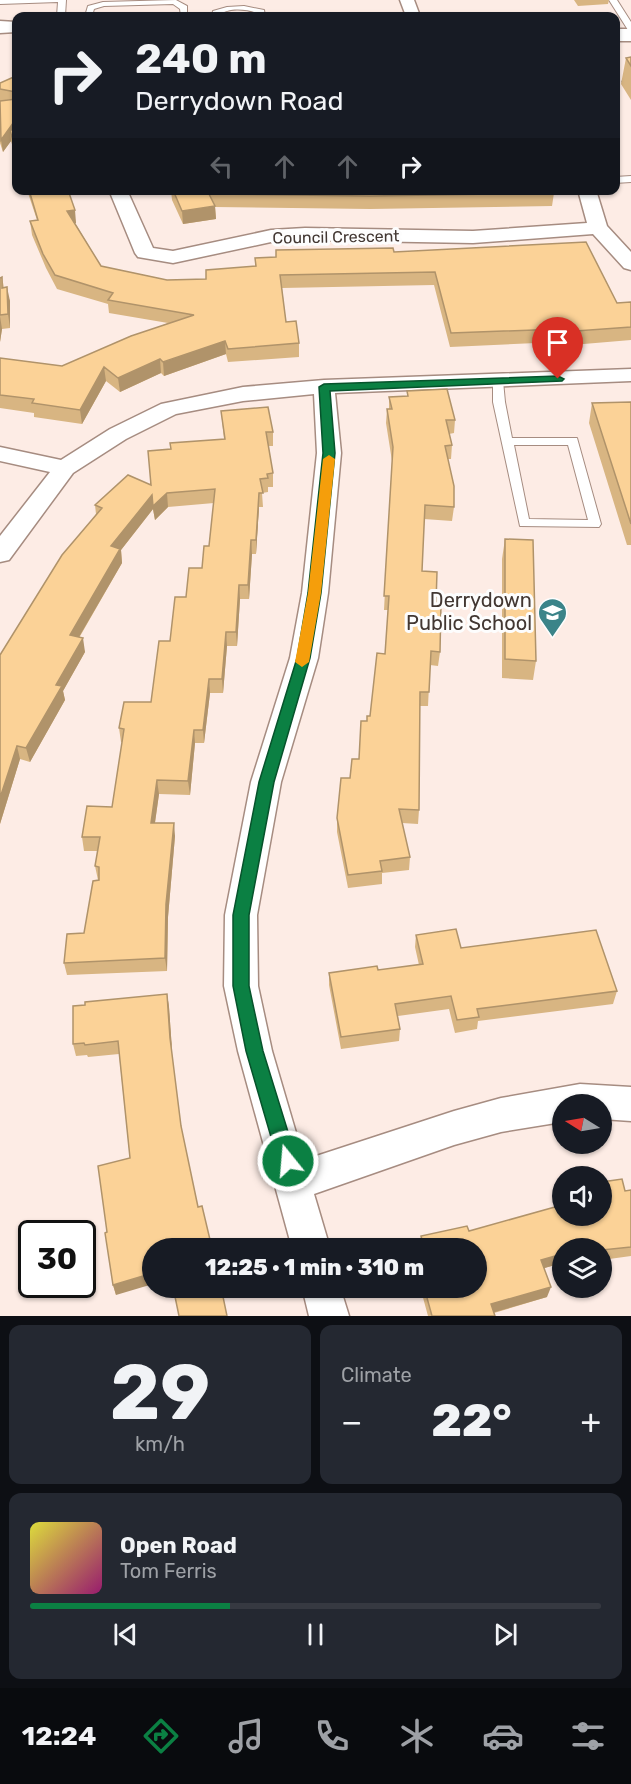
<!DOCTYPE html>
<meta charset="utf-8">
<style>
body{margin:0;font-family:Rubik,sans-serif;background:#242831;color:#f1f3f6;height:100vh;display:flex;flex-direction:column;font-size:22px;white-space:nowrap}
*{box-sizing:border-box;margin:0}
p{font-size:20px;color:#9ea1a6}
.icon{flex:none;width:33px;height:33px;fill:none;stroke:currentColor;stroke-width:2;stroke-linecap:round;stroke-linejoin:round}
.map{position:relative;height:1316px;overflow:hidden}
.drawer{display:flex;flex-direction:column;gap:9px;padding:9px;background:#0d0f14;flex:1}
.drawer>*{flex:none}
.top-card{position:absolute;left:12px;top:12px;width:608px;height:183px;border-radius:12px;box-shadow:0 2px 4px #0004;background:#171b24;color:#f1f3f6;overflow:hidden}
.needle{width:39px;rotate:281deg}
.fabs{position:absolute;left:552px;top:1094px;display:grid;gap:12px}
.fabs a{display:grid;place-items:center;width:60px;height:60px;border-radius:50%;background:#171b24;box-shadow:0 2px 4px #0004;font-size:30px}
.speed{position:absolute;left:18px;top:1220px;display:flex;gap:12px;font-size:30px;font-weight:700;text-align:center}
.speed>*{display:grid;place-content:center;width:78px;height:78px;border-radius:50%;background:#171b24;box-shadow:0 2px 4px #0004;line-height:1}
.speed .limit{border:3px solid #111;border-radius:9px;background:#fff;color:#111}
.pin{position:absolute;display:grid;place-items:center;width:51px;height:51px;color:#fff;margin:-62px -26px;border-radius:50% 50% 50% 0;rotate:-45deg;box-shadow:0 0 6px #0007}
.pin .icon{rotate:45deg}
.me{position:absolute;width:66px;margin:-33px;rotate:343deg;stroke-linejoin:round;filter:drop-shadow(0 0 4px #0008)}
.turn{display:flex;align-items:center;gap:21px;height:126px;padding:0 24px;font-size:27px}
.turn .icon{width:78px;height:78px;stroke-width:2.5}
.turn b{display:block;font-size:42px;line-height:51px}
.lanes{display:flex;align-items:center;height:57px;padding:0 24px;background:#0003;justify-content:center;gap:30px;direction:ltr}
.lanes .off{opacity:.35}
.big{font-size:45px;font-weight:800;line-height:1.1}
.drawer .card{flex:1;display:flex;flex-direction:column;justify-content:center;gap:9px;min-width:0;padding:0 21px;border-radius:12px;background:#242831}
.drawer .dial{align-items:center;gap:0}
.dial b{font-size:78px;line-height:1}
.song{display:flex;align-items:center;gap:18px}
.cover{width:72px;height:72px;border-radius:9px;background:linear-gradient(135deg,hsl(60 70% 55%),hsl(320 70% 35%))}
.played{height:6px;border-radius:3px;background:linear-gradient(90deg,#0b8043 35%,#363941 35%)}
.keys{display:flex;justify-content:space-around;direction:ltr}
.heat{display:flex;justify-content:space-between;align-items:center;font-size:33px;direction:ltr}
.drawer .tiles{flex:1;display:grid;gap:9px;grid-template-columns:1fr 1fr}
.card:last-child{grid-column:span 2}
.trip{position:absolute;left:142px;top:1238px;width:345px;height:60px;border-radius:30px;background:#171b24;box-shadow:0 2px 4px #0004;font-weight:800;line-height:60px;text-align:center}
.dock{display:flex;height:96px;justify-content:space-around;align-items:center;background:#090b0e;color:#9ea1a6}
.dock .icon{width:42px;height:42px}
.dock .current{color:#0b8043}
.dock b{font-size:27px;color:#f1f3f6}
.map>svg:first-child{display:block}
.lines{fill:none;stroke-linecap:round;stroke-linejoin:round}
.lane-casing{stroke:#a68c81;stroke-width:2}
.street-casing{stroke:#a68c81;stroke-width:3}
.secondary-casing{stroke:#a68c81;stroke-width:3}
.path{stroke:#b9aba4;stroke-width:2;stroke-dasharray:3 3;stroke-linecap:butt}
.lane{fill:#fff;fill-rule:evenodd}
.street{fill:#fff;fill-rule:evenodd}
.secondary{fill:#fff;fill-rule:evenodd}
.wall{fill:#d8b582}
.shaded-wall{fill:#b0936a}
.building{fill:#fbd297;stroke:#b0936a;stroke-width:1.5}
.route{fill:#0b8043;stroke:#07532c;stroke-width:1.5}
.slow{fill:#f59e0b}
.labels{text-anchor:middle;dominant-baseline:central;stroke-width:6;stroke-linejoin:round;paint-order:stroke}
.far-street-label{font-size:16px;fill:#423732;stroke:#fdfdfd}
.poi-label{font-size:20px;fill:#423732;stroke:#fdfdfd;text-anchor:end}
</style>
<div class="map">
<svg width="631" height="1316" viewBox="0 0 631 1316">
<rect width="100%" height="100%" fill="#fdece5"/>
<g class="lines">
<defs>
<path id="lane" d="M0,0h66l-1,16h-8l1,-14 -58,2z
M176,0l11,6v10h-6l-1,-7 -7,-5 -69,2 -10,3 -2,7h-7l3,-10 15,-4z
M609,0h8l14,22v8h-3z
M244,6l20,4 1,6h-7l-1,-3c-11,-4 -30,-6 -38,3h-7l1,-5 14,-4z
M631,176v6l-16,1v-6z
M498,378l5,3 2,21 7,36h65l24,86 -2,3 -79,-1 -27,-124v-21zM514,445h54l20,75 -59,-1z"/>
<path id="street" d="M400,0h14l6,16h-14z
M109,190h18l26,58 20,3 98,-21 34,-2 168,3 114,-8 -9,-33h18l11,36 24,26v18l-7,-2 -31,-34 -120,9 -168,-3 -34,2 -98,21 -35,-6 -3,-4z
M631,369v12l-296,12 6,60 -13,140 -10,65 -37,124 -24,133 1,71 14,65 32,109 150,-49 47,-13 79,-14 51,3v34l-29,-2v-15h-40v18l-61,10 -47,13 -140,49 16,54h-38l-54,-197 -14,-65 1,-71 26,-133 39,-124 12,-65 15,-140 -3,-59 -71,7 -67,13 -50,25 -53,34 -64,87 -9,2v-26l50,-64 -50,-11v-14l61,13 49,-31 51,-25 82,-17 81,-7z
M302,1287h38l9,29h-40z"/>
<path id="secondary" d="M0,21l16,1v10l-16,1z
M615,29h16v12h-16z"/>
</defs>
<!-- lane casing -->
<use href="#lane" class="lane-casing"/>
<!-- street casing -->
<use href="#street" class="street-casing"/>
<!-- secondary casing -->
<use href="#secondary" class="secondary-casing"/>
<!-- path -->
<path class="path" d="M615,82l16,-1"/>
<!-- lane -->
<use href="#lane" class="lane"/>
<!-- street -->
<use href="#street" class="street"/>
<!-- secondary -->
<use href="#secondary" class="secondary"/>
</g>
<!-- wall -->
<path class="wall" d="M574,0h35l-1,4 -30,2z
M631,57v43l-10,-16 5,-26z
M16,76v82l-5,-17 -8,11 -3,-9v-60z
M27,190h41l8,33h-1l26,43 66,14 39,-1 49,-13v-8l139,-6 223,51 14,-1v38l-71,6 -1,-4 -109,5 -16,-62 -152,3 4,34 13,21v14l-71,5 -2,-8 -62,22 -3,-3 -41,19 -14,-11 -24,43 -48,-7v-4l-34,-5v-50l62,8 106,-43 -59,-10 -1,-9 -51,-15 -11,-21 -14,-33 -2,-14 7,-1z
M171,190h382l1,3 -2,13 -182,3 -155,-2 1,12 -33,5 -11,-24z
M2,277l2,11 6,13v27l-8,1 -2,13v-64z
M407,391l48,29 -1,13 -5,1 3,11 -1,14h-3l6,48 -2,14 -28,-2 -2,52 14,32 4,49 -2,14 -8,-1 -2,41h-8l-1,104 -1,14 -16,-1 8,34 -1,13 -27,3v11l-34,4 -11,-56v-14l13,-40 9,-19 8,-38 3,-5 15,-62 3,-44h-4l8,-149 -6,-38 1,-14h2v-12l18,-1z
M631,402v143h-4l-38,-122 3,-20z
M221,411l52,21v14h-5l5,27v14h-5v5l-6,1 1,14h-4l-3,47h-4l-3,45h-9l-3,47h-10l-4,47h-13l-6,50h-9l-5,52 -31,-1 -4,29 20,13 -7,81 -1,54 -100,4 -3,-12 20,-30 14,-53 -3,-14 3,-15h-14l-2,-14 30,-30 10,-65h-1l-2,-14 32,-26 19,-61 16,-44 16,-29 7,-22 5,-43 -46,4 -13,13 -2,-11 -32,41 1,13 -43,75 6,14 -22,39 2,9 -35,62 -10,-3 -20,65v-169l96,-141 -1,-9 56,-20 20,-36 53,-10z
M505,539l31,122 -3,19 -31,-2v-119z
M416,935l45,13 156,43 -4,13 -135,17 -1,8 -22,4 -6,-24 -51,7 2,13 -1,12 -58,8 -12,-64v-12l49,-3 41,-5 -4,-18z
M167,994l2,13 3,43 -56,245 -3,-10 -6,-53 23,-74 -11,-104 -31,3 -1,-2 -11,1 -3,-12z
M631,1190v66l-29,4v-12h-40v15l-18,5 3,29 -53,16 1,3h-67l-6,-22 1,-7h54v-39h-57l1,-12 48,-5 156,-40z"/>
<!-- shaded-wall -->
<path class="shaded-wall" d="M16,119v15l-6,-4 1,11 -8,11 -2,-12z
M215,206l1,13 -33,5 -1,-13z
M75,210l1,13 -7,1 -2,-13z
M7,287l3,14v27l-2,-14z
M0,316l2,13 -2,13z
M225,341l1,13 -62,22 -1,-14z
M160,359l1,14 -41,19 -2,-14z
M104,367l2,14 -24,43 -2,-14z
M167,493l1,14 -13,13 -2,-11 -32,41 1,13 -50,86 -2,-14 41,-89 41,-51z
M259,493v14l-3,47v-14z
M251,540l1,14 -3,45 -1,-14z
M239,585l1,14 -3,47 -1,-14z
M226,632l1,14 -4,47 -1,-14z
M83,638l2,14 -22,39 2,9 -35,62 -4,-14 30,-63z
M209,679l1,14 -6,50 -1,-13z
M194,730l1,13 -5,52 -2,-14z
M17,746l3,13 -20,65v-26z
M157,780l2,14 -6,42 -2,-13z
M174,823l1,13 -7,81 -1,54 -2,-13 1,-54z
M167,994l2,13 3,43 -2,-12z
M562,1254v9l-24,7 3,-10z
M153,1273v11l-37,11 -3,-10z
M551,1287l-4,10 -59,17 3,-10z"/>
<!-- building -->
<path class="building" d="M631,57v9l-5,-8z
M16,76v16l-16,-3v-6z
M16,99v20l-15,21 -1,-39z
M10,130h6v22z
M29,190h39l7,20 -8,1 34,55 66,14 39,-1v-9l50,-4 -1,-8 21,-1v-7l117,-2 1,4 192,-10 31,61 14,-1v25l-69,5 -1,-3 -110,4 -16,-61 -155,3 6,47 10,-1 3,22 -71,6 -3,-8 -62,21 -3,-3 -42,19 -14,-11 -24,43 -48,-7 2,-4 -34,-4v-37l62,8 69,-30 63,-21 -86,-15 5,-7 -58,-18 -12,-21 -13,-33 8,-1z
M173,190h380l1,3 -184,3 -161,-2 6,12 -33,5z
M2,277v11l5,-1 1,27 -8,1v-37z
M447,389l8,31h-9l6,25 -7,1 9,40v21l-29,-2 -3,66 15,1 -1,31h5l-1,49 -9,-1 -2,41h-9l-1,118 -20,-1 11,48 -30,4 2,10 -34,4 -11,-57 4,-40h9l2,-19h7l2,-38h6v-5h3l7,-63 8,1 4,-58h-5l9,-149 -6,-38h5l-3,-12 19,-1 -1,-5z
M631,402v122l-39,-121z
M268,407l5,25h-7l7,41 -6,1 1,4 -8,1 3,14h-4l-3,47h-5l-3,45h-9l-3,47h-10l-4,47h-13l-6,51h-9l-6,51 -31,-1 -6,43h23l-8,81 -1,54 -101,5 3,-29 17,-1 9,-52 6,-1v-13l-4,-1 5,-29h-18l5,-31 25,1 12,-78 -5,-1 5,-26h27l8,-61h11l5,-44h11l3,-29h13l2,-22h5l6,-57 -48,4 -14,13 -1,-11 -41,51 9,3 -50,86 13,3 -27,47 6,1 -36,62 -9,-2 -17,52v-143l62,-100 40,-47 -7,-3 33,-30 23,10 -3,-34 23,-2 -1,-6 55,-4 -4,-28z
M505,539l28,1 3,121 -31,-2z
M456,929l5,19 135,-18 21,61 -140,18 2,8 -22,3 -6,-24 -56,8 5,25 -59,8 -12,-64 48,-7 1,4 45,-6 -7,-29z
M167,994l3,44 11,88 17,81 4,-1 10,42h-59v25l-40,12 -8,-52 2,-1 -9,-66 32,-8 -12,-117 -33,4 -1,-2 -11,1v-38l12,-1v-3z
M622,1179l3,12 6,-1v57l-29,3v-2h-12v-1l-5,1h-23v6l-21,6 10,27 -60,17 4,12h-63l-8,-29h53v-39h-53l-3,-12 46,-10 2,5 93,-26v10h40v-33z
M173,1287h48l6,29h-48z"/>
<!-- route -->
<path class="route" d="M558,376l6,3 -2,2 -232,10 5,62 -14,140 -11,65 -36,124 -25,133v71l14,65 34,110 -3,6 -6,3 -7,-3 -3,-6 -32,-110 -13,-65v-71l26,-133 38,-124 11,-65 15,-140 -4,-66 5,-3z"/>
<!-- slow -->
<path class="slow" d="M329,455l6,4 -14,134 -12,69 -7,5 -7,-5 13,-69 15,-134z"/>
<!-- icons -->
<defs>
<symbol id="school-pin" viewBox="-11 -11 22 30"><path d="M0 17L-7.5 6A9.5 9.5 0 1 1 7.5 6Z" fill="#3b8489" stroke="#fdfdfd"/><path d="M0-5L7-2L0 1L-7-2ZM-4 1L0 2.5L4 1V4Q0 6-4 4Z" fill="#fff"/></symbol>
</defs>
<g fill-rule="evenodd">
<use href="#school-pin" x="536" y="596" width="33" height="45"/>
</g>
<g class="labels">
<!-- far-street labels -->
<g class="far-street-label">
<text transform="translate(336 237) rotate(-1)">Council Crescent</text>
</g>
<!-- poi labels -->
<g class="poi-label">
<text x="532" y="600">Derrydown<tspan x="532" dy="23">Public School</tspan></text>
</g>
</g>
</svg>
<div class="fabs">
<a><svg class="needle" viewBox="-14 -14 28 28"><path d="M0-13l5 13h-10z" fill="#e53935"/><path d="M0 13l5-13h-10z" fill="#9ea1a6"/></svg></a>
<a><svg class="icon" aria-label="sound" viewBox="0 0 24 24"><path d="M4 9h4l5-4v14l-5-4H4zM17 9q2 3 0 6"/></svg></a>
<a><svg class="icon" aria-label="layers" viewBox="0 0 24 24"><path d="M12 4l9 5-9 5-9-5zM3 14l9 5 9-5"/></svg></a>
</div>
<div class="speed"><div class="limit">30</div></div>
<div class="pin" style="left:558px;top:379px;background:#d93025"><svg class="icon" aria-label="arrive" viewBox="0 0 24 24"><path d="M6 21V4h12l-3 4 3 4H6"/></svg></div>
<svg class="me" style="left:288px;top:1161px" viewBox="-20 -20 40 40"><circle r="17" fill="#0b8043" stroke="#fff" stroke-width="3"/><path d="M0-11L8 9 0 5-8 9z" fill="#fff"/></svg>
<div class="trip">12:25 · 1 min · 310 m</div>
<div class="top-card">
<div class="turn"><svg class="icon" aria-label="right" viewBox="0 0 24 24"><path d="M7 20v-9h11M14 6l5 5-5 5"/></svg><div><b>240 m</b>Derrydown Road</div></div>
<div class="lanes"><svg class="icon off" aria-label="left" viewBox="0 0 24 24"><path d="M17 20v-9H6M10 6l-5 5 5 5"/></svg><svg class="icon off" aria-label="ahead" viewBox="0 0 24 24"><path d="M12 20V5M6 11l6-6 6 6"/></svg><svg class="icon off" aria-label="ahead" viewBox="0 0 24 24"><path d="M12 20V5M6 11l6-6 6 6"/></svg><svg class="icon" aria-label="right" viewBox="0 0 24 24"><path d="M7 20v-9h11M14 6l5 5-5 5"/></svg></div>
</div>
</div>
<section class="drawer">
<div class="tiles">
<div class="card dial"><b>29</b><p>km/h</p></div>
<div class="card"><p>Climate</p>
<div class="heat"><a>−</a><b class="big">22°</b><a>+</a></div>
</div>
<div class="card">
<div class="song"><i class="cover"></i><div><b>Open Road</b><p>Tom Ferris</p></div></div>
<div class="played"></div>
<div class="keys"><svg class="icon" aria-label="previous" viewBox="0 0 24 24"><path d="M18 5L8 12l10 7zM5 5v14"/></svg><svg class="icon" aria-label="pause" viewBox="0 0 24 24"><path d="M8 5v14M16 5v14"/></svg><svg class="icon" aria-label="next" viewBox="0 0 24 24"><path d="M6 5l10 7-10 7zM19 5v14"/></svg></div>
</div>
</div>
</section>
<nav class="dock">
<b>12:24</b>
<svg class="icon current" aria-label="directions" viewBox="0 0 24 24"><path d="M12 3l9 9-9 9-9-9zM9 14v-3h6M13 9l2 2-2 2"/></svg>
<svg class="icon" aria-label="music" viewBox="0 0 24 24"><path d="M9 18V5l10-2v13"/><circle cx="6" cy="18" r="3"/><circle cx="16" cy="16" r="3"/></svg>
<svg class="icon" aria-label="phone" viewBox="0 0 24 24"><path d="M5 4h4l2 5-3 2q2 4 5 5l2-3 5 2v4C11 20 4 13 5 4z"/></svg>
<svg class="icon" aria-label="climate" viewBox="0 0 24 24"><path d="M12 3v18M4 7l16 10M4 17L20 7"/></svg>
<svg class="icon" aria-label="car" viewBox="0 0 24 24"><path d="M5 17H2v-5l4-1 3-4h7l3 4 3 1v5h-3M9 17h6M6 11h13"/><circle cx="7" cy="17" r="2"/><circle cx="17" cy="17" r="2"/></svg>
<svg class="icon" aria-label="filters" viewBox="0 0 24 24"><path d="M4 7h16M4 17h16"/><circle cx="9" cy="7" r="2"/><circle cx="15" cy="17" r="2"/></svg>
</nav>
